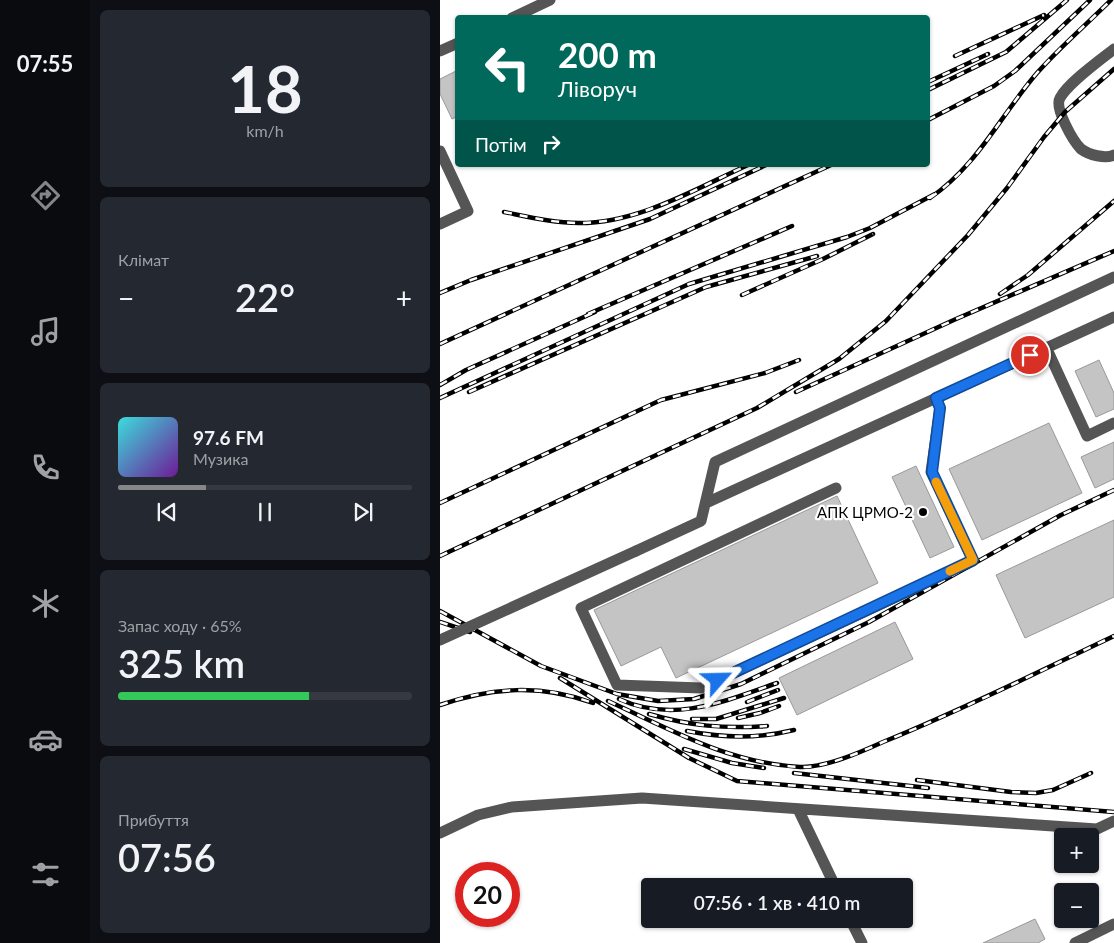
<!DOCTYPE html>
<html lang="uk">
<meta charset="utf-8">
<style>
body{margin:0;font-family:Lato,sans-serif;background:#242831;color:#f1f3f6;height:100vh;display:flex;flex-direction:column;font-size:19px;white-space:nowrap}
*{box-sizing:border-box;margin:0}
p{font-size:16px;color:#9ea1a6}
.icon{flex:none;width:28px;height:28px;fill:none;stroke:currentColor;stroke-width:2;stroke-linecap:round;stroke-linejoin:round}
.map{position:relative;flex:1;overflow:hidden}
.sheet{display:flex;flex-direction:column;gap:10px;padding:10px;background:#0d0f14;width:350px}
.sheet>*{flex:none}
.banner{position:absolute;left:15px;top:15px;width:475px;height:152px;border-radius:5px;box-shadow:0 1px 4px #0004;background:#00695c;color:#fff;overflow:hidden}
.tools{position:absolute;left:614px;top:828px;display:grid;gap:10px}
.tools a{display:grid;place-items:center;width:45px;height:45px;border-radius:5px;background:#171b24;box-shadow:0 1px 4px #0004;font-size:25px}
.speed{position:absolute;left:15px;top:862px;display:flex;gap:10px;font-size:25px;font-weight:700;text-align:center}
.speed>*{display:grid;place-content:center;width:65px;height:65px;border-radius:50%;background:#171b24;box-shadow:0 1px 4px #0004;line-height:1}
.speed .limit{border:8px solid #d22;background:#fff;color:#111}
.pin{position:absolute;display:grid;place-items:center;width:42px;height:42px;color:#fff;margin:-21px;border:2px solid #fff;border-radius:50%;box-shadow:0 1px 5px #0007}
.me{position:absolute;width:55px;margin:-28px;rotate:65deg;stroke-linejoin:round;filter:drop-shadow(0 0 4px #0008)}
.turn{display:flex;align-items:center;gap:18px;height:105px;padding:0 20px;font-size:22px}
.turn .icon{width:65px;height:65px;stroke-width:2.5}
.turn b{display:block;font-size:35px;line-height:42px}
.then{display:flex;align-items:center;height:48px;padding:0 20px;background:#0003;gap:10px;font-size:19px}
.big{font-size:38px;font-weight:600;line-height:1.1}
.sheet .widget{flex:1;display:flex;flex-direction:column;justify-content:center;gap:8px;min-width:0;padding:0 18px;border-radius:8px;background:#242831}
.sheet .dial{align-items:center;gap:0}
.dial b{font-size:65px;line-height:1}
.song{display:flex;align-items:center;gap:15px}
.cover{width:60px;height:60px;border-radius:8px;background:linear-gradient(135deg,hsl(180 70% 55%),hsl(280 70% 35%))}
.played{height:5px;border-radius:2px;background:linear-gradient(90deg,#858687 30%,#363941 30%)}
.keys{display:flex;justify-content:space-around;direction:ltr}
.heat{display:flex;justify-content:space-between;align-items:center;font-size:28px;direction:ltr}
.charge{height:8px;border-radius:4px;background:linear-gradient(90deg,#34c759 65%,#363941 0)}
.trip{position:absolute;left:201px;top:878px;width:272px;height:50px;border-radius:5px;background:#171b24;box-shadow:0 1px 4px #0004;font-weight:600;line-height:50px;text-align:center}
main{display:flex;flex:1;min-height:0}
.tab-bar{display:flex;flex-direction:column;width:90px;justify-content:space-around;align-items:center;background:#090b0e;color:#9ea1a6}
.tab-bar .icon{width:35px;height:35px}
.tab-bar .selected{color:#858687}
.tab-bar b{font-size:22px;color:#f1f3f6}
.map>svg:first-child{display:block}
.building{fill:#c4c4c4;stroke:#999}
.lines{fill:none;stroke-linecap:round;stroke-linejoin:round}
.minor{stroke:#555;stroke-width:11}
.rail-casing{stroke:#000;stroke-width:4.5}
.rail{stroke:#fff;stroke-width:2.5;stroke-dasharray:8;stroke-linecap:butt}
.minor-bridge{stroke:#555;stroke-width:11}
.route-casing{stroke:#114b97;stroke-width:12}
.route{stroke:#1a73e8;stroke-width:9}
.slow{stroke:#f59e0b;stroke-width:9}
.poi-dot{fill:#000;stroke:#fff;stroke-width:2}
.labels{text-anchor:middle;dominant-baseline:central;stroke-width:4.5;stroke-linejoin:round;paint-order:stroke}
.poi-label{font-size:15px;fill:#000;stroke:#fff;text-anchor:end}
</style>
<main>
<nav class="tab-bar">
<b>07:55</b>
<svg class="icon selected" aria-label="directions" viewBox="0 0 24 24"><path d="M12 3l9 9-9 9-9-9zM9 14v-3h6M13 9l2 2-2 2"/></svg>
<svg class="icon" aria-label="music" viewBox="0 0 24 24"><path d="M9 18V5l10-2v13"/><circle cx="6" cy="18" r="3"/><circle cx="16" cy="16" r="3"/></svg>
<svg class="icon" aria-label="phone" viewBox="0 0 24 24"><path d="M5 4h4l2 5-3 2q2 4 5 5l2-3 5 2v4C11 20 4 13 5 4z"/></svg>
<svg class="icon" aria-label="climate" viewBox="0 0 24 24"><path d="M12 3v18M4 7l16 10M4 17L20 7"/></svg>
<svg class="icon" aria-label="car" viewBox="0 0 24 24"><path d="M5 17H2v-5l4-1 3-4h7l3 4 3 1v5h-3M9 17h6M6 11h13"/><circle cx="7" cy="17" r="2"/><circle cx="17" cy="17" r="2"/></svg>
<svg class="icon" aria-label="filters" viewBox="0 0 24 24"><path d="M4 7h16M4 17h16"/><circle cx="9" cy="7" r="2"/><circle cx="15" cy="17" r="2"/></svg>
</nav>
<section class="sheet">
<div class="widget dial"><b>18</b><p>km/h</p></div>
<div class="widget"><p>Клімат</p>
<div class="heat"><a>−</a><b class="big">22°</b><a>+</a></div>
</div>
<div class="widget">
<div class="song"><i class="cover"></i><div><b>97.6 FM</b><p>Музика</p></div></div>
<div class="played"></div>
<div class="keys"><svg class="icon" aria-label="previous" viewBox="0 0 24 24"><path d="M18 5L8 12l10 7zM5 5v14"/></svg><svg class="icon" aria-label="pause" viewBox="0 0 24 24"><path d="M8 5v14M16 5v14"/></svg><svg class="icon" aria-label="next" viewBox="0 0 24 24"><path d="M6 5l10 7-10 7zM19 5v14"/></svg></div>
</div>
<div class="widget"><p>Запас ходу · 65%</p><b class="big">325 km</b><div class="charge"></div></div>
<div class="widget"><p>Прибуття</p><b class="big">07:56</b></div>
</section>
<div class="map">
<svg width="674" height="943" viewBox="0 0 674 943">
<rect width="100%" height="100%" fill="#fff"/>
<!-- building -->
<path class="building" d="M18,70v46l-6,3 -12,-25v-15z
M659,360l15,33v16l-18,8 -21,-46z
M609,423l33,70 -100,47 -33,-71z
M674,442v37l-19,9 -14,-31z
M476,466l38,81 -24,11 -38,-81z
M397,496l41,87 -202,95 -15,-31 -40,19 -27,-56z
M674,520v77l-89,41 -29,-63z
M455,622l18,37 -116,56 -18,-37z
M595,919l10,20 -7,4h-55z"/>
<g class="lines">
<!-- minor -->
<path class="minor" d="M72,18l38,-18
M674,49c-14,11 -46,34 -54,49 -6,10 13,43 21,51 8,6 24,10 33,6
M0,51l18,-8
M0,151l28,60 -28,13
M606,347l41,89 27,-13
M396,488l-255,120 36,77 84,3 272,-127 -42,-89 9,-64 -4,-10
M266,503l408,-186
M196,551l65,-30 14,-59 399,-185
M358,809l37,77
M0,833l38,-18 34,-8 130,-9 455,31 17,-8
M410,919l12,24
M635,943l39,-19"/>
<defs>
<path id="rail" d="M515,56l89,-41
M488,82l60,-28
M488,90l78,-38 61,-52
M488,120l66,-34 21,-15 75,-71
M490,198c48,-33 70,-82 107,-125 23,-26 50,-49 74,-73
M64,212c25,5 50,11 75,11 60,0 116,-34 169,-58
M0,293l31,-13 179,-61 116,-54
M560,294l28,-19 86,-74
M302,295l81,-36 50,-25
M148,314l204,-88
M0,344l391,-179
M0,385l26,-15 129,-58
M29,392l237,-105 111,-31
M356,392l160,-73 158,-68
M0,398l249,-114 158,-47 23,-9 65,-34
M0,503l221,-103 104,-27 34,-13
M0,556l317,-148 82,-49 47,-38 82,-86 39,-47 37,-51 21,-25 49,-43
M0,611l101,55 76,28 41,7 36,-2 47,-15 128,-62 192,-107 53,-25
M0,622l30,10
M120,678l129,80 48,23 377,31
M179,699c55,25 106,2 158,-16
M168,701c64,29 120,62 192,66 25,1 61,-15 83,-25 79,-32 155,-70 231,-106
M307,702l31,-12
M0,705c52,-18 101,-21 153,-2
M209,714c42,12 74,15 118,12
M298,718l22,-5 19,-7
M252,719h24l68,-21
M247,731c37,7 70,8 107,-1
M244,749l48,14 32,5
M354,773l134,15
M477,780l94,12 25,1 17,-3 38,-17"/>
</defs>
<!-- rail casing -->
<use href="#rail" class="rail-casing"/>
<!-- rail -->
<use href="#rail" class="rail"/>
<!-- minor-bridge -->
<path class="minor-bridge" d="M0,640l196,-89"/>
</g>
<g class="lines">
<defs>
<path id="route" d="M278,680l255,-120 -41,-88 8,-64 -4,-10 94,-43"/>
</defs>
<!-- route casing -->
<use href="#route" class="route-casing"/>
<!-- route -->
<use href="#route" class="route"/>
<!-- slow -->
<path class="slow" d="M496,482l37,78 -23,11"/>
</g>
<!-- markers -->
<circle class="poi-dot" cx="483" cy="512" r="5"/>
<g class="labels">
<!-- poi labels -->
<g class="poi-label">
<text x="473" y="512">АПК ЦРМО-2</text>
</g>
</g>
</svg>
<div class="tools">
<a>+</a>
<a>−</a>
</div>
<div class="speed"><div class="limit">20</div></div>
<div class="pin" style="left:590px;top:355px;background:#d93025"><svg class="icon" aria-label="arrive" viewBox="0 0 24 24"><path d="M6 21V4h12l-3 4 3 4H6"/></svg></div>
<svg class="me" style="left:278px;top:680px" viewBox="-20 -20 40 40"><path d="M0-17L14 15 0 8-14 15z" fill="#1a73e8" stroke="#fff" stroke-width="4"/></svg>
<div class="trip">07:56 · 1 хв · 410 m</div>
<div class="banner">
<div class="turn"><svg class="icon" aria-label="left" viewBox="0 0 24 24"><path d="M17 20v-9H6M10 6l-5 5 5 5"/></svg><div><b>200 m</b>Ліворуч</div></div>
<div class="then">Потім<svg class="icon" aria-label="right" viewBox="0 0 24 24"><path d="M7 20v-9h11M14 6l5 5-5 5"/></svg></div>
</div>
</div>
</main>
